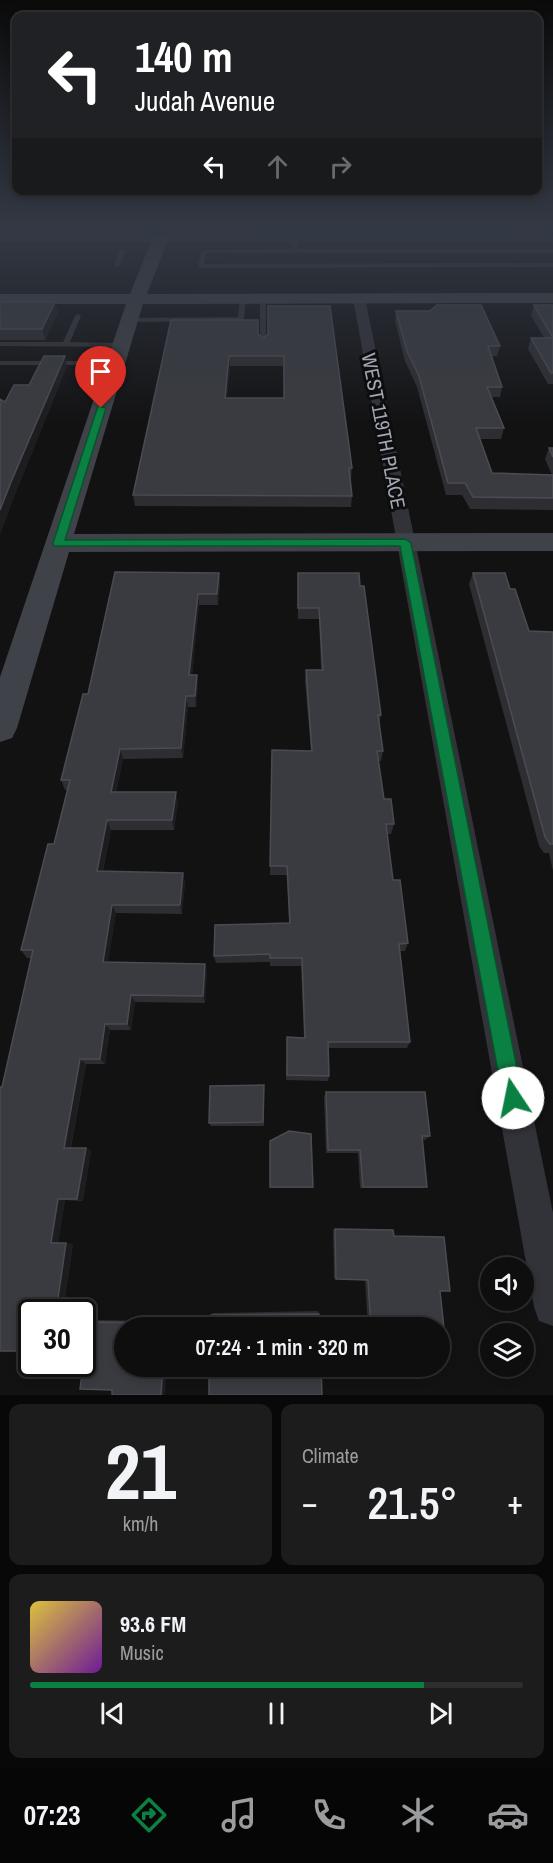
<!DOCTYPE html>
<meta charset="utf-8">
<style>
body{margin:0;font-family:"Archivo Narrow",sans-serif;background:#1c1c1c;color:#f1f3f6;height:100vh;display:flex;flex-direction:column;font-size:22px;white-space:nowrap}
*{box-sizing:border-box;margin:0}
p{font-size:20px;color:#9b9c9e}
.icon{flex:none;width:33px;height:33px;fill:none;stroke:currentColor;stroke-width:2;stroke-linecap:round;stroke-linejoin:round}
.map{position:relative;height:1395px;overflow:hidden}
.panel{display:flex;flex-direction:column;gap:9px;padding:9px;background:#080808;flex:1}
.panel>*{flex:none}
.hud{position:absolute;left:12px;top:12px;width:530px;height:183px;border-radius:12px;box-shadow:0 3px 9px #0003,0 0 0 2px #2e2e2e;background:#202124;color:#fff;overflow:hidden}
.fabs{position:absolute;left:480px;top:1257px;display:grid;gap:12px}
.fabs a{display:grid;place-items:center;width:54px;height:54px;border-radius:50%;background:#0e0e0e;box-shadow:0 3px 9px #0003,0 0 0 2px #2e2e2e;font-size:30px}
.speed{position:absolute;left:18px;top:1299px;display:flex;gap:12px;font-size:30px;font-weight:700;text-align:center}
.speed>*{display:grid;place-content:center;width:78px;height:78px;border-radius:50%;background:#0e0e0e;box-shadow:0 3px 9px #0003,0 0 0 2px #2e2e2e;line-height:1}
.speed .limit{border:3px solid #111;border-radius:9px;background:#fff;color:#111}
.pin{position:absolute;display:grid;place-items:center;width:51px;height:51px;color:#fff;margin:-62px -26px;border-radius:50% 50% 50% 0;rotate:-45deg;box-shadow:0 0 6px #0007}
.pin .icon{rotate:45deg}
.me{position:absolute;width:66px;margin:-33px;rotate:349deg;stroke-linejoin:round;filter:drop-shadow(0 0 4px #0008)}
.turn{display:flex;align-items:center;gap:21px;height:126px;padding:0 24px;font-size:27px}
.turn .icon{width:78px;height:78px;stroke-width:2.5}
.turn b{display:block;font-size:42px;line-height:51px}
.lanes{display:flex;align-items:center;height:57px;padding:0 24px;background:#0003;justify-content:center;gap:30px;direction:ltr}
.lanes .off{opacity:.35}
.big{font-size:45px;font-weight:600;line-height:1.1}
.panel .widget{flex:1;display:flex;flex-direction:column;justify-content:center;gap:9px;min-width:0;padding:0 21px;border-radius:12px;background:#1c1c1c}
.panel .dial{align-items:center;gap:0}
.dial b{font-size:78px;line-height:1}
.song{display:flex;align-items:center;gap:18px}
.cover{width:72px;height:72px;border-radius:9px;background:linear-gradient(135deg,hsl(50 70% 55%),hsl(280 70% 35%))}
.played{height:6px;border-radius:3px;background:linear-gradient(90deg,#0b8043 80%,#2e2e2e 80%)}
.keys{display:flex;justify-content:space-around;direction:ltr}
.heat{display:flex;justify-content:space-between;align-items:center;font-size:33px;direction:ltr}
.panel .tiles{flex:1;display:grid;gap:9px;grid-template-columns:1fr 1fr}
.widget:last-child{grid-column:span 2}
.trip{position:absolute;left:114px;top:1317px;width:336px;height:60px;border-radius:30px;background:#0e0e0e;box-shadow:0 3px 9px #0003,0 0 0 2px #2e2e2e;font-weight:600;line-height:60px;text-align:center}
.dock{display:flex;height:96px;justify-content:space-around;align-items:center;background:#060606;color:#9b9c9e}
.dock .icon{width:42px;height:42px}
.dock .selected{color:#0b8043}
.dock b{font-size:27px;color:#f1f3f6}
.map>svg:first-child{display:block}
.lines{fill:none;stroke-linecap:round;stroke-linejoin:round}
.lane{fill:#323339;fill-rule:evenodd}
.street{fill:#323339;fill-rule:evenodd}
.secondary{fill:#404249;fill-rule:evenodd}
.wall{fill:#2e2e32;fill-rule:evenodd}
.shaded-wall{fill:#1d1d20}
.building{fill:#3a3b40;stroke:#4a4c52;stroke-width:1.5;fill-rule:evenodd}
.route{fill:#0b8043;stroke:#07532c;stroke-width:1.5}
.labels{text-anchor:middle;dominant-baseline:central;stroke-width:6;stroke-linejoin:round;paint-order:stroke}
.street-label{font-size:20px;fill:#a2a6b5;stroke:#0d0d0e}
</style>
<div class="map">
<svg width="553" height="1395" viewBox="0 0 553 1395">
<rect width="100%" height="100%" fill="#121213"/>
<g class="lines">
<!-- lane -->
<path class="lane" d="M294,237l3,2 1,10h255v4h-347l-2,11 349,-1v4l-352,1 -3,-2 4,-16 90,-1 -1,-10z
M120,249l5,1 -5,15 -3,2 -3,-2z
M243,296l3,2 -2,21 -3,2 -113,1 -3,-2 3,-2 110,-1 2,-19z
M263,296l3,2v46l-3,2 -3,-2v-46z
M78,314l3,2 -11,26 51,1 3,2 -3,2 -121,-1v-4h63l12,-26z
M0,361h115l4,2 -4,2h-115z"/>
<!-- street -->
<path class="street" d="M0,236h553v6h-553z
M359,294l6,4 188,915v113l-14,-5 -5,-14 -181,-1009z"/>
<!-- secondary -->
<path class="secondary" d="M160,234l8,5 -21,55 406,-1v10l-410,1 -69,230 479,-1v18l-484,1 -52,176 -5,10 -12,4v-65l126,-373h-126v-10h130l22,-55z"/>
</g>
<!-- wall -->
<path class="wall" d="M0,227h553l-553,1z
M0,302l58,11 -13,27h-45z
M534,305h19v79h-5l-20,-35 3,-11h13l-13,-23z
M268,306l84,162 -1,10h-1l2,18 -1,11 -216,-1 -2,-11 38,-175 87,14 6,4 4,-4zM230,366h53l1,32h-57z
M396,311l104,35 -3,10h-6l11,31 -2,10h-8l12,31 -3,11h-21l12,34 60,2 -7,-16 4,-11h4v62l-83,-1 -8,-14h-16l-29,-108 -12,-26 -10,-40z
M219,573l1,11 -2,21h-19l-7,70 6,10 -2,22h-8l-5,51 -60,1 -7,33 62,10 -4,28h-63l-8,41 82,11 -3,32 -66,-1 -8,49 99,9 -2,32 -70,-1 -4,28h-21l-5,34h-19l-15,84h15l5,3 -8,50 -18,-1 -7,43 15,1 -10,68h-31l-30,-225 30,-129h-5l-6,-8 33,-106 13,-54h-2l-4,-10 27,-86z
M298,573l62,13 21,129 -2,10 4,26 -2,10h-3l6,38 10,25 -3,10h-4l6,46 15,63 -3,8h-5l10,91 -3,6h-79l1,28 -1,5 -42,-1 1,-43 17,1 -3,-72h-31v-4l-54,1 -2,-7 75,-33 -2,-48h-17l2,-125 39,1 -6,-70 1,-11h15l-2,-51h-21z
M473,573l37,16 19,42 24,1v239l-4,-18h-5l-5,-7 -70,-262z
M264,1090v36h-53l-2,-3z
M326,1092l104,44 -5,4h-3l5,47 -4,1h-63l-2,-35h-32l-2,-56z
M270,1141l43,46 -1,1h-42z
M335,1229l59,7 46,55v37h-72l-3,-48 -29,-1 -2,-1 -1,-48z
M318,1311l1,3 -108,1 2,-2z
M96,1320l74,1 -58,69 -23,-68z"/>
<!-- shaded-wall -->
<path class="shaded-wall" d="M55,302l3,11 -13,27 -3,-11z
M65,356l2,11 -52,128 -15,40v-25l11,-28z
M229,356l1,10 -4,42 -1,-10z
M219,573l1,11 -2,21 -1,-11z
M198,594l1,11 -8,80 -2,-10z
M197,675l1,10 -2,22 -1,-11z
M186,696l2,11 -5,51 -2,-10z
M120,749l3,10 -9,42 -3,-9z
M176,792l2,10 -4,28 -2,-10z
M107,820l4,10 -10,49 -4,-8z
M183,873l2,9 -3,32 -2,-9z
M112,905l4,8 -9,57 -4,-8z
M205,964l2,7 -2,32 -2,-7z
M131,995l4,7 -4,28 -4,-6z
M105,1024l5,6 -5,34 -5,-5z
M80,1059l6,5 -16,87 -6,-3z
M86,1148l5,3 -8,50 -6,-2z
M58,1199l7,1 -7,44 -7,-1z
M66,1243l7,1 -10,68h-7z
M170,1321l-1,7h-3v-5z
M163,1366h4l-2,29h-4z"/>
<!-- building -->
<path class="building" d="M0,302h55l-13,27h-42z
M437,305h44l19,41h-12l14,41h-15l17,41h-28l16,45 61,2v23l-80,-1 -8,-14h-17l-29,-107 -12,-25 -11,-40h34z
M534,305h19v33z
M268,306h62l22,162h-3l3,28 -219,-1 38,-175h87v14l6,4 4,-4zM229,356h55v42h-59z
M531,338h22v35h-2z
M44,356h21l-54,126 -11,28v-111l5,3 9,-17h15z
M549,448h4v9z
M115,572l104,1 -2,21h-19l-9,81h8l-2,21h-9l-5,52 -61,1 -9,43h65l-4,28h-65l-10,51 86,2 -3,32h-68l-9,57 102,2 -2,32 -72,-1 -4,29h-22l-5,35h-20l-16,89h22l-9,51h-19l-7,44h15l-10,69h-24v39h-32v-264h2l31,-137h-12l27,-106h6l16,-64h-9l22,-86h5z
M298,573h61l1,13h4l17,129h-3l5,36h-6l7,48h7l3,25h-8l7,56h7l8,63 -9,1 11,98h-82l1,34 -42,-1v-38l18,1 -3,-80h-32v-4l-56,2 1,-31 75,-2 -3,-57h-17l2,-116 40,1 -6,-81h17l-4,-62h-21z
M473,573h32l5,16h5l14,42 24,1v212h-3l-5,-7z
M264,1085l-1,37 -54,1 1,-37z
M326,1092h99l5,44h-8l5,51h-64l-3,-37h-32z
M289,1131l22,3 2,53h-43v-46z
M335,1229l58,1 1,6 50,1 6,54h-10l7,65h-7v-28h-69l-3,-48 -32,-1z
M319,1314l1,14h-109v-13z
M89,1322l77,1v5h-42v38h39l-2,29h-49v-5l-32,-1z
M209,1366h112l1,29h-113z"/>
<!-- sky -->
<linearGradient id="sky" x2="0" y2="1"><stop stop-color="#0a0a0a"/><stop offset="0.54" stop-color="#333944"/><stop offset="1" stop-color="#333944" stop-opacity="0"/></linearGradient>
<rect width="553" height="423" fill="url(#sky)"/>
<!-- route -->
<path class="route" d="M98,406l8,2 -41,132 340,-1 6,4 112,555 -3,8 -7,3 -7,-3 -3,-8 -103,-552h-346l-1,-3z"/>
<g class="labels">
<!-- street labels -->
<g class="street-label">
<text transform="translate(384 431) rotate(79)">WEST 119TH PLACE</text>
</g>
</g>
</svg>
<div class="fabs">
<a><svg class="icon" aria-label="sound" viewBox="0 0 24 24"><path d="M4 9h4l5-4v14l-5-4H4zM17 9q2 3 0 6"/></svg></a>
<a><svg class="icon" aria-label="layers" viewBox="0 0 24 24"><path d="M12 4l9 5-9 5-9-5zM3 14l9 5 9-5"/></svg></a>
</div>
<div class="speed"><div class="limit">30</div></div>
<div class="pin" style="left:101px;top:408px;background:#d93025"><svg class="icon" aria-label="arrive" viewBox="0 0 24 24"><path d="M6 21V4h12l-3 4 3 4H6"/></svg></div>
<svg class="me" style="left:513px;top:1098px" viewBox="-20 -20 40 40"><circle r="19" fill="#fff"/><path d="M0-13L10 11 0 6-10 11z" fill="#0b8043"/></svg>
<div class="trip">07:24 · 1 min · 320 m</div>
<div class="hud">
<div class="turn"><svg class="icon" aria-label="left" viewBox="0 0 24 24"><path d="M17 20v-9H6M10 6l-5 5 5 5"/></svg><div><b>140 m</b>Judah Avenue</div></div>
<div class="lanes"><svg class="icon" aria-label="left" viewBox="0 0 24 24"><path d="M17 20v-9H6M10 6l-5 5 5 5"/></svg><svg class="icon off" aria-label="ahead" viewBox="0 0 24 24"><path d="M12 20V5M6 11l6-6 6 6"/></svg><svg class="icon off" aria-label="right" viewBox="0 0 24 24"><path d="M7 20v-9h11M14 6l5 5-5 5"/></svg></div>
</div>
</div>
<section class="panel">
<div class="tiles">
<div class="widget dial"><b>21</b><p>km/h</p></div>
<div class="widget"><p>Climate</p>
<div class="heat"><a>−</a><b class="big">21.5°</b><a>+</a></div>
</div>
<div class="widget">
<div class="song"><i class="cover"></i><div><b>93.6 FM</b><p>Music</p></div></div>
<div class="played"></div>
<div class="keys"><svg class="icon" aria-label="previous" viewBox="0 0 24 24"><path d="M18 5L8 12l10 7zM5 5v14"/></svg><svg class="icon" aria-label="pause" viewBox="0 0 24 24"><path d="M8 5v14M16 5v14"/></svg><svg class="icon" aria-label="next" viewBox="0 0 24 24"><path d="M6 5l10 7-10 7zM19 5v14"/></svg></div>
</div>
</div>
</section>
<nav class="dock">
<b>07:23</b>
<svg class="icon selected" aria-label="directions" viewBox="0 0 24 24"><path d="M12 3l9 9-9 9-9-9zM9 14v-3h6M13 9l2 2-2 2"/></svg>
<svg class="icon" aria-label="music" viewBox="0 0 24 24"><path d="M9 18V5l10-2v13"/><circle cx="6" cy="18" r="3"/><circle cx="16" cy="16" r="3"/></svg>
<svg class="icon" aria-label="phone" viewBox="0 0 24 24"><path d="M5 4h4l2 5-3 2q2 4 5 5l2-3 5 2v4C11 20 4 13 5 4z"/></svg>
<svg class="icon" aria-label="climate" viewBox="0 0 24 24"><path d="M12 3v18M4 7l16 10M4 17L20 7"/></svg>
<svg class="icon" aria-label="car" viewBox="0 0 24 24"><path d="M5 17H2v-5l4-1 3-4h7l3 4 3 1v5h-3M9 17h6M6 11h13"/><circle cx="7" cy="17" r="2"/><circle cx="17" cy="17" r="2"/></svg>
</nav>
